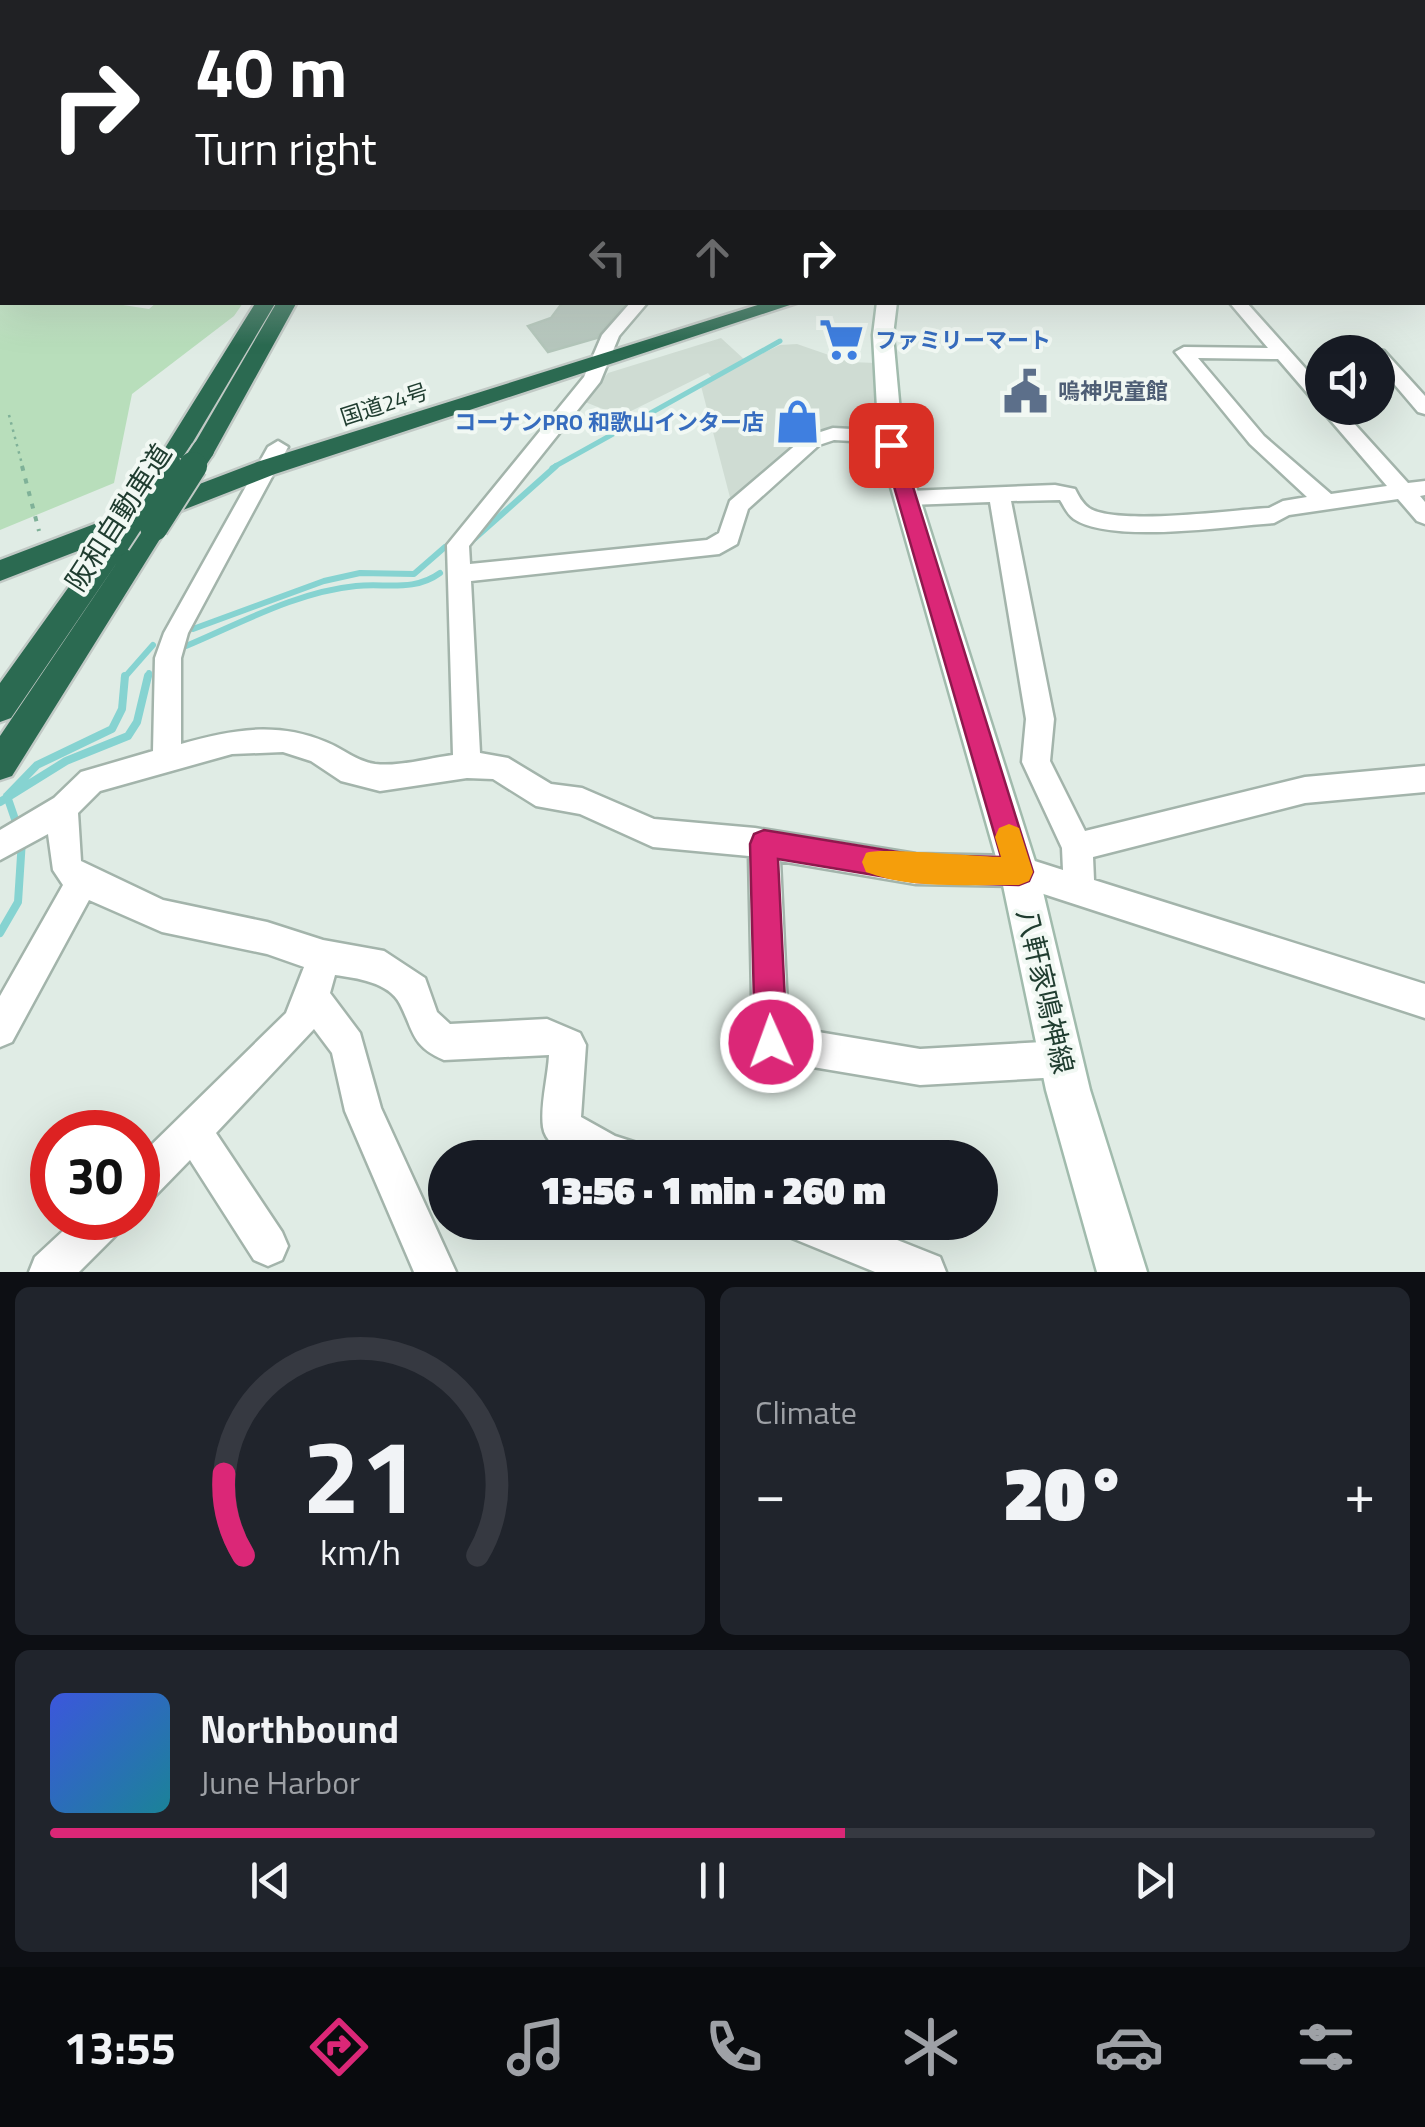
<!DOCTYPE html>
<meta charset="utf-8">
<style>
body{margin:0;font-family:"Titillium Web","Noto Sans JP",sans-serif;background:#20242c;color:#f1f3f6;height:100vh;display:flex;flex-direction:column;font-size:38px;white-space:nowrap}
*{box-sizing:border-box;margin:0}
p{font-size:32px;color:#9ea1a6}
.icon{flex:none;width:55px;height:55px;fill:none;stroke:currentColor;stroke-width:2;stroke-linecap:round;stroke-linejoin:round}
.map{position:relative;height:1272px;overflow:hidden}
.side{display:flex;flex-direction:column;gap:15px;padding:15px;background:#0d0f14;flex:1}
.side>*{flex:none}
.guide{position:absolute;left:0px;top:0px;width:1425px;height:305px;box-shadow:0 10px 40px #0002;background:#202124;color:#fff;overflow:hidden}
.buttons{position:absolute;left:1305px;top:335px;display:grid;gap:20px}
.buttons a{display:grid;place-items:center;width:90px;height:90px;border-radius:50%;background:#171b24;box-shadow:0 10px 40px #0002;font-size:50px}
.speed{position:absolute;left:30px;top:1110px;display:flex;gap:20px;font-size:50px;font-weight:700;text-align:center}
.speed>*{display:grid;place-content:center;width:130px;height:130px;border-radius:50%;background:#171b24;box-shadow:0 10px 40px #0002;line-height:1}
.speed .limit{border:15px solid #d22;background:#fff;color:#111}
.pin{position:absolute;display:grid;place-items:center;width:85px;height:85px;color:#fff;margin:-42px;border-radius:20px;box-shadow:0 5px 15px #0006}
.me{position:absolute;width:110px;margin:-55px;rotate:358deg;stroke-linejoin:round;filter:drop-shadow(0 0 8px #0008)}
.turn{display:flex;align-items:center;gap:35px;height:210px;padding:0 30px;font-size:45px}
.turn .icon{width:130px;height:130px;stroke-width:2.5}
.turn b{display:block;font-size:70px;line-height:85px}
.lanes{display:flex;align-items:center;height:95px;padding:0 30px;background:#0003;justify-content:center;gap:50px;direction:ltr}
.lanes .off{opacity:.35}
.big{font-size:75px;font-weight:800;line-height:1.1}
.side .card{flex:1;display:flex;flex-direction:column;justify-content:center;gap:15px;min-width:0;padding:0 35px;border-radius:15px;background:#20242c}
.side .dial{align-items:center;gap:0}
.dial svg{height:260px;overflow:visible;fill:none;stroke:#363941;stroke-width:7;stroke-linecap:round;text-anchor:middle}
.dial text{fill:#f1f3f6;stroke:none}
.song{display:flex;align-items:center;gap:30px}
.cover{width:120px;height:120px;border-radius:15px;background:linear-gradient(135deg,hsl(230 70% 55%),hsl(190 70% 35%))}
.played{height:10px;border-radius:5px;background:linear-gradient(90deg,#db2777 60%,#363941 60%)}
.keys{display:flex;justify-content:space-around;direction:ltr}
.heat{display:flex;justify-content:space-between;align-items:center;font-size:55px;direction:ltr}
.side .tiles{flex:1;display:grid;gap:15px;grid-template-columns:1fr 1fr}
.card:last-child{grid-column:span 2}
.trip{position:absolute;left:428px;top:1140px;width:570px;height:100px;border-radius:50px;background:#171b24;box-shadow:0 10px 40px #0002;font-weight:800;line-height:100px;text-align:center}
.menu{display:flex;height:160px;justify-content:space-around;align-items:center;background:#090b0e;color:#9ea1a6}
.menu .icon{width:70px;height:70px}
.menu .on{color:#db2777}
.menu b{font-size:45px;color:#f1f3f6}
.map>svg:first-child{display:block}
.built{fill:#cfdcd3}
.green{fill:#b8debb}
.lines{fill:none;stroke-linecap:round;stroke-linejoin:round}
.stream-far2{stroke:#86d3d1;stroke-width:5}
.stream-far1{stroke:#86d3d1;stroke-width:6}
.stream{stroke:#86d3d1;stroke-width:8}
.building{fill:#b6c7bd;stroke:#b3c6ba;stroke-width:2.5}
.street-casing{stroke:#a3b4ab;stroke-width:5}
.secondary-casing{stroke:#a1bbad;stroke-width:5}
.highway-casing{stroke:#c1c9c5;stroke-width:5}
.path-far1{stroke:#7fb198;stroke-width:2.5;stroke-dasharray:2.5 5;stroke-linecap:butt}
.path{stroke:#7fb198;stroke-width:4;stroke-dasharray:5 8;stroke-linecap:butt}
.street{fill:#fff;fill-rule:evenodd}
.secondary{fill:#fff;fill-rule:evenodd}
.highway{fill:#2b6a51;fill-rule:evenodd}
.highway-bridge-far1-casing{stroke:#c1c9c5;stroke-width:26;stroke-linecap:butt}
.highway-bridge-casing{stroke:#c1c9c5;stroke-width:32;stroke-linecap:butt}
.highway-bridge-far1{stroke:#2b6a51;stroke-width:22}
.highway-bridge{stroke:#2b6a51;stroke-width:28}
.route{fill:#db2777;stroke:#8e194d;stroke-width:2.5}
.slow{fill:#f59e0b}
.labels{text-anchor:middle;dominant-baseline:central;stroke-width:8;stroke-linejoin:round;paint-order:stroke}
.far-shop-label{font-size:22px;font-weight:bold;fill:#366cbe;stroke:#f1f8f3;text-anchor:start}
.far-service-label{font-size:22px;font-weight:bold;fill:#4e5e75;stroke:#f1f8f3;text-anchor:start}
.far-street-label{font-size:22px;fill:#203d30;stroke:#f1f8f3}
.street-label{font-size:28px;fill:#203d30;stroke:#f1f8f3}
</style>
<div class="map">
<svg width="1425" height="1272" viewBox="0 0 1425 1272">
<rect width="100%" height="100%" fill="#e0ece5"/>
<!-- built -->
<path class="built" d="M721,338l25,23 34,-16 17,-1 52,18 28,1 7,68 -59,-2 -27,11 -65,69 -32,-123 12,-7 -5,-6 -87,43 -36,-14 23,-29z"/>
<!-- green -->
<path class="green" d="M0,181l2,121 108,1 39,6 7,-6h87l-9,13 -102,78 -18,89 -114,47z"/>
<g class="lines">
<!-- stream-far2 -->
<path class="stream-far2" d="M552,468l228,-127"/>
<!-- stream-far1 -->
<path class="stream-far1" d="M474,539l82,-73
M193,629l131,-48 36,-8 54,1 31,-27
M186,646c55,-23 110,-54 170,-60 30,-3 58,6 84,-13
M124,678l29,-33
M148,678l1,-5"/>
<!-- stream -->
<path class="stream" d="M7,796l30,-31 75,-36 10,-20 3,-33
M7,796l11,32
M0,802l66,-41 62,-25 9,-14 11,-46
M0,933l18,-31 4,-62"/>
</g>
<!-- building -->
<path class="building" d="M563,302h63l-29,36 -49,14 -20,-26 23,-8z"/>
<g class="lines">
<defs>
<path id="street" d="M631,302h17l-29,34 -19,46 -131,164 1,18 237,-24 12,-7 11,-32 75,-64 28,-9 57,3 10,6 -10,6 -56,-3 -15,5 -71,64 -11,35 -18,10 -248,27 9,172 28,5 43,26 31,4 72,31 101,9 161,26 103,2 44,14 -1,-22 -40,-86 4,-43 -36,-217 -81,3 -11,-7 11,-7 146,-6 20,4c3,6 7,14 14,19 28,18 143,2 180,0l14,-7 24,-4 -57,-53 -75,-92 9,-5 84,1 -39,-46h17l76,85v17l-7,-2 -37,-43 -80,-1 66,78 67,58 56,-8 -67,-78h20l68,75 17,-2v14l-5,1 5,6v22l-8,-3 -19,-22 -109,16 -15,8c-47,3 -162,21 -200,-4 -7,-5 -10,-13 -14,-19l-49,1 43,218 -4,42 35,70 220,-54 120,-11v26l-120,11 -212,54 1,23 331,104v34l-406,-132 -103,-2 -136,-23 8,166 132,22 141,-8 13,5 5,13 -5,13 -13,5 -141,8 -149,-25 -12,-6 -6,-12 -4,-186 -96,-9 -73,-33 -44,-8 -43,-27 -26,-1 -87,13 -39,-10 -30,-20 -28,-9 -51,2 -132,37 -22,22 3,48 82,39 104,22 56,18 61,11 41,27 12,34 13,12 97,-5 33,14 6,12 -5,72 34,19 28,9 6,13c-28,0 -100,7 -106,-31 -3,-22 5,-50 6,-72l-105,5c-33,-14 -30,-29 -44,-56 -11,-22 -44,-26 -65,-29l-5,18 30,40 21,75 75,164h-42l-69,-161 -13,-58 -18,-24 -98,104 66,99 6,14 -6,14 -14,6 -14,-6 -64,-100 -38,39 -14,5v-46l148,-145 18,-46 -37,-13 -105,-22 -73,-32 -77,142 -12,5v-51l63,-111 -10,-15 -5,-36 -48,26v-30l54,-32 27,-26 72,-21 2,-93 9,-25 104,-186 10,-6 10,6 -100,186 -7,25v86c50,-14 95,-23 145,-2 18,7 29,19 49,22 24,3 54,-6 78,-9l-6,-210 137,-168 18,-42z
M1378,350l6,1 41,45v18l-7,-2 -40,-47v-13h-7z
M77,1218h48l-6,14 -40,40h-50l6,-15z
M781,1222h71l88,35 6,15h-71l-88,-36z"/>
<path id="secondary" d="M0,172h2v10h-2z
M1422,200h3v10h-3z
M877,302h20l-4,33 10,110 135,426 52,219 57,182h-50l-51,-182 -46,-219 -121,-426 -6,-110z"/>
<path id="highway" d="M256,302h20l-98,165h-18l-3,-6z
M277,302h20l-85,154h-18l-3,-6z
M767,302h32l-524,172 -115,45 7,8 -4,7 -151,242 -12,4v-44l118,-175 -107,157 -11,4v-39l101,-141 -101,39v-21l257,-98zM140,527l-14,21 4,-6 -8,-8z"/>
</defs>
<!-- street casing -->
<use href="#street" class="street-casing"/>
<!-- secondary casing -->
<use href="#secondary" class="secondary-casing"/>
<!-- highway casing -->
<use href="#highway" class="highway-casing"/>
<!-- path-far1 -->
<path class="path-far1" d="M9,415l14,53"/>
<!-- path -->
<path class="path" d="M22,466l17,65"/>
<!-- street -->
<use href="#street" class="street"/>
<!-- secondary -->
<use href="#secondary" class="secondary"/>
<!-- highway -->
<use href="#highway" class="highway"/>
<defs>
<path id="highway-bridge-far1" d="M164,468l5,-7
M191,468l12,-18"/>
<path id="highway-bridge" d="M154,527l39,-61
M116,542l50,-76"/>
</defs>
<!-- highway-bridge-far1 casing -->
<use href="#highway-bridge-far1" class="highway-bridge-far1-casing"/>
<!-- highway-bridge casing -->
<use href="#highway-bridge" class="highway-bridge-casing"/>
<!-- highway-bridge-far1 -->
<use href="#highway-bridge-far1" class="highway-bridge-far1"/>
<!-- highway-bridge -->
<use href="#highway-bridge" class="highway-bridge"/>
</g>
<!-- sky -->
<linearGradient id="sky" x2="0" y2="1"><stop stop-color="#81c0df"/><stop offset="0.48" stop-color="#f1f6f3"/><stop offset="1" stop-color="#f1f6f3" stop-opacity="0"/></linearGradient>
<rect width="1425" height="345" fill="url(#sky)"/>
<!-- route -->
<path class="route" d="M891,439l9,6 133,427 -4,9 -10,4 -103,-3 -138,-23 9,183 -5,12 -11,5 -11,-5 -5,-12 -5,-198 4,-10 10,-4 152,25 85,2 -119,-412z"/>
<!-- slow -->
<path class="slow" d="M1009,824l10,4 14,44 -4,9 -10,4c-49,-1 -107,5 -153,-13l-4,-10 4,-9c13,-6 112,4 135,4l-6,-20 4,-9z"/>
<!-- icons -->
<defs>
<symbol id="supermarket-bare" viewBox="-9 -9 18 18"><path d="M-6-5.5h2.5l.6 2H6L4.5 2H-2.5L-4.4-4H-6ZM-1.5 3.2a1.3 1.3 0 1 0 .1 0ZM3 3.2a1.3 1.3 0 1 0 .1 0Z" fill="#3f7fe0" stroke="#f1f8f3" stroke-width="2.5" paint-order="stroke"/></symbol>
<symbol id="civic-bare" viewBox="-9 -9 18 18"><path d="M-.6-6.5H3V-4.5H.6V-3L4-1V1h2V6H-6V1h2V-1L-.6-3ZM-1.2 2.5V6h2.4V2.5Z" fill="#5c6f8a" stroke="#f1f8f3" stroke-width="2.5" paint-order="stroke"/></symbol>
<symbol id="shop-bare" viewBox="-9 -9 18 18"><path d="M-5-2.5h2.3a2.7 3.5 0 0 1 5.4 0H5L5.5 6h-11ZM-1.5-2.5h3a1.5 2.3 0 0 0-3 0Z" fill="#3f7fe0" stroke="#f1f8f3" stroke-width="2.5" paint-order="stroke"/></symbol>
</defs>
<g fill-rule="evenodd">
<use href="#supermarket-bare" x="810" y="308" width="63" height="63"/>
<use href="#civic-bare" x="994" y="360" width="63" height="63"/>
<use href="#shop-bare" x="766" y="390" width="63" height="63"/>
</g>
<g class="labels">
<!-- far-shop labels -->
<g class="far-shop-label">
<text x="875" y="340">ファミリーマート</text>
<text x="764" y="422" text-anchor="end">コーナンPRO 和歌山インター店</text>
</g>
<!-- far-service labels -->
<g class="far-service-label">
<text x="1058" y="391">嗚神児童館</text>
</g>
<!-- far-street labels -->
<g class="far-street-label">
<text transform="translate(384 404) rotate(-18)">国道24号</text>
</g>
<!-- street labels -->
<g class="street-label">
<text transform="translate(118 517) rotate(-57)">阪和自動車道</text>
<text transform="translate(1046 991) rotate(77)">八軒家鳴神線</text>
</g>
</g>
</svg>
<div class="buttons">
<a><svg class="icon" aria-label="sound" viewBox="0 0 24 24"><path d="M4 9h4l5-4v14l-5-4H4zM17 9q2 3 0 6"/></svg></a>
</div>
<div class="speed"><div class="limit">30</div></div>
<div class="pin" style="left:891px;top:445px;background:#d93025"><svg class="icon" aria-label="arrive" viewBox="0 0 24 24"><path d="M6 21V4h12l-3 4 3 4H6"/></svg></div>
<svg class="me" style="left:771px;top:1042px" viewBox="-20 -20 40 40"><circle r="17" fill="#db2777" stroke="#fff" stroke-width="3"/><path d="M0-11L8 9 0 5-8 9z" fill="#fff"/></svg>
<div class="trip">13:56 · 1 min · 260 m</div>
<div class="guide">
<div class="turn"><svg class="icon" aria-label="right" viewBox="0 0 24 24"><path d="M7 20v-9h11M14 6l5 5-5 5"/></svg><div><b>40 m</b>Turn right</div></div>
<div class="lanes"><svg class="icon off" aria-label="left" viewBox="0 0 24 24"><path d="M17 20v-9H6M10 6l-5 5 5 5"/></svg><svg class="icon off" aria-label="ahead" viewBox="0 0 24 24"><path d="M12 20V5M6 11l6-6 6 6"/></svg><svg class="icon" aria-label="right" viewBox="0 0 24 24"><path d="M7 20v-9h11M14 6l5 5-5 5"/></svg></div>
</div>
</div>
<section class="side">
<div class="tiles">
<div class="card dial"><svg viewBox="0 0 100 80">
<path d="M14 69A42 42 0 1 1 86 69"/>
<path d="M14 69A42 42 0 0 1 8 44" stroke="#db2777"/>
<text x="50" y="56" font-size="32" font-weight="700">21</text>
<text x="50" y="72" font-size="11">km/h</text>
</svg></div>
<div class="card"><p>Climate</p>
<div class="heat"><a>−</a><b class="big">20°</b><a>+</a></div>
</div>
<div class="card">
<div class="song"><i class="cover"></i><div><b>Northbound</b><p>June Harbor</p></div></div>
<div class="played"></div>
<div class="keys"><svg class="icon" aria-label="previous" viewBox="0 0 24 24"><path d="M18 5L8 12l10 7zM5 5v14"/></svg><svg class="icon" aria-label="pause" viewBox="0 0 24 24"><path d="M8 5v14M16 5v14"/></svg><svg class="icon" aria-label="next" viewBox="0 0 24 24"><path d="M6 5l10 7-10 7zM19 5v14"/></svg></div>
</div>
</div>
</section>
<nav class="menu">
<b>13:55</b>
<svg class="icon on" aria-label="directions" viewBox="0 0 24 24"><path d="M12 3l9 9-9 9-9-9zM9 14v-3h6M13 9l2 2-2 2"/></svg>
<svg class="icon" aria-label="music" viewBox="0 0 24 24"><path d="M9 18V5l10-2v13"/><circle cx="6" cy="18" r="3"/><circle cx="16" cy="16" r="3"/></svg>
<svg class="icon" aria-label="phone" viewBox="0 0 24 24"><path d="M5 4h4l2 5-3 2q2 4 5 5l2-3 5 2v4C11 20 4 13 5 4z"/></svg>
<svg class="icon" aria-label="climate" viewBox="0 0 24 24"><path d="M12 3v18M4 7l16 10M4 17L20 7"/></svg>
<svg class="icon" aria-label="car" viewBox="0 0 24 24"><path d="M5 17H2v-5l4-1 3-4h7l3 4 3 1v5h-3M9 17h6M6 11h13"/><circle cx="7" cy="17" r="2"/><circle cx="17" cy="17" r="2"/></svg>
<svg class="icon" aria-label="filters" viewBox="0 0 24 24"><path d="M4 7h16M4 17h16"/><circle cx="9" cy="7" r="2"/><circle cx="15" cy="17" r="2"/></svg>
</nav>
